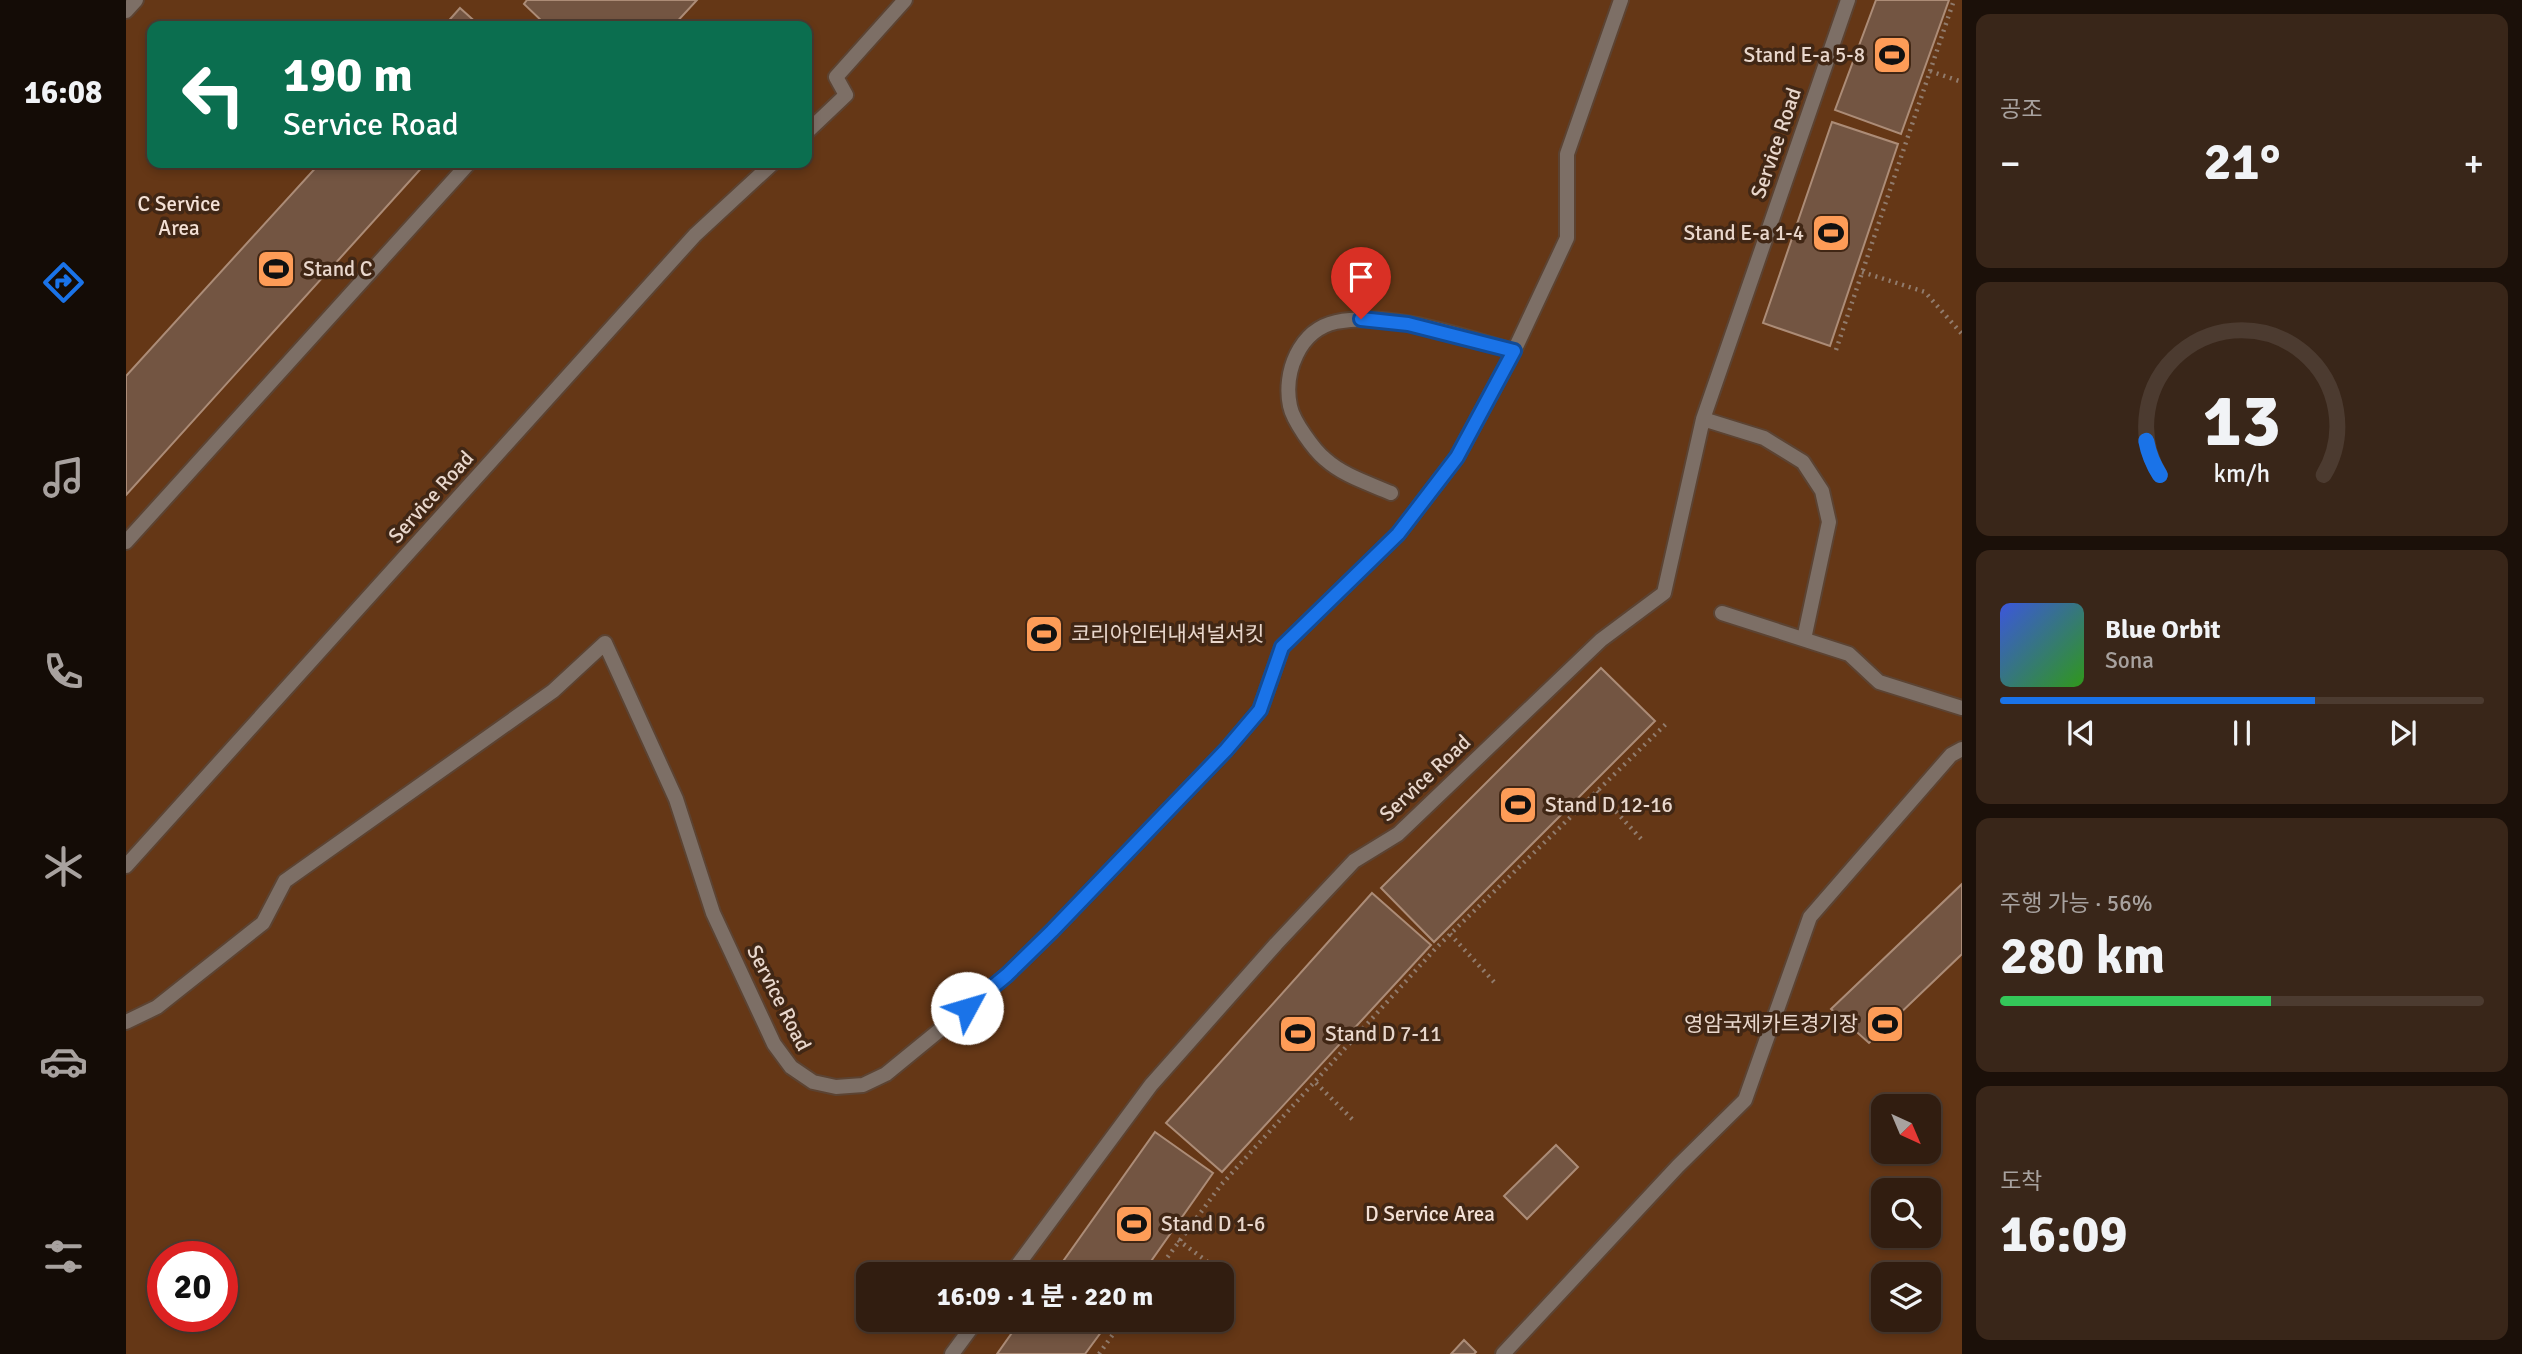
<!DOCTYPE html>
<html lang="ko">
<meta charset="utf-8">
<style>
body{margin:0;font-family:Signika,"Noto Sans KR",sans-serif;background:#392619;color:#f1f3f6;height:100vh;display:flex;flex-direction:column;font-size:26px;white-space:nowrap}
*{box-sizing:border-box;margin:0}
p{font-size:23px;color:#a8a29f}
.icon{flex:none;width:38px;height:38px;fill:none;stroke:currentColor;stroke-width:2;stroke-linecap:round;stroke-linejoin:round}
.map{position:relative;flex:1;overflow:hidden}
.panel{display:flex;flex-direction:column;gap:14px;padding:14px;background:#1b1009;width:560px}
.panel>*{flex:none}
.guide{position:absolute;left:21px;top:21px;width:665px;height:147px;border-radius:14px;box-shadow:0 4px 10px #0003,0 0 0 2px #4c3b30;background:#0b6e4f;color:#fff;overflow:hidden}
.needle{width:46px;rotate:136deg}
.buttons{position:absolute;left:1745px;top:1094px;display:grid;gap:14px}
.buttons a{display:grid;place-items:center;width:70px;height:70px;border-radius:14px;background:#311d10;box-shadow:0 4px 10px #0003,0 0 0 2px #4c3b30;font-size:35px}
.speed{position:absolute;left:21px;top:1241px;display:flex;gap:14px;font-size:35px;font-weight:700;text-align:center}
.speed>*{display:grid;place-content:center;width:91px;height:91px;border-radius:50%;background:#311d10;box-shadow:0 4px 10px #0003,0 0 0 2px #4c3b30;line-height:1}
.speed .limit{border:10px solid #d22;background:#fff;color:#111}
.pin{position:absolute;display:grid;place-items:center;width:60px;height:60px;color:#fff;margin:-72px -30px;border-radius:50% 50% 50% 0;rotate:-45deg;box-shadow:0 0 7px #0007}
.pin .icon{rotate:45deg}
.me{position:absolute;width:77px;margin:-38px;rotate:51deg;stroke-linejoin:round;filter:drop-shadow(0 0 5px #0008)}
.turn{display:flex;align-items:center;gap:24px;height:147px;padding:0 21px;font-size:32px}
.turn .icon{width:91px;height:91px;stroke-width:2.5}
.turn b{display:block;font-size:49px;line-height:60px}
.big{font-size:52px;font-weight:700;line-height:1.1}
.panel .card{flex:1;display:flex;flex-direction:column;justify-content:center;gap:10px;min-width:0;padding:0 24px;border-radius:14px;background:#392619}
.panel .dial{align-items:center;gap:0}
.dial svg{height:182px;overflow:visible;fill:none;stroke:#4c3b30;stroke-width:7;stroke-linecap:round;text-anchor:middle}
.dial text{fill:#f1f3f6;stroke:none}
.song{display:flex;align-items:center;gap:21px}
.cover{width:84px;height:84px;border-radius:10px;background:linear-gradient(135deg,hsl(230 70% 55%),hsl(110 70% 35%))}
.played{height:7px;border-radius:4px;background:linear-gradient(90deg,#1a73e8 65%,#4c3b30 65%)}
.keys{display:flex;justify-content:space-around;direction:ltr}
.heat{display:flex;justify-content:space-between;align-items:center;font-size:38px;direction:ltr}
.charge{height:10px;border-radius:5px;background:linear-gradient(90deg,#34c759 56%,#4c3b30 0)}
.trip{position:absolute;left:730px;top:1262px;width:378px;height:70px;border-radius:14px;background:#311d10;box-shadow:0 4px 10px #0003,0 0 0 2px #4c3b30;font-weight:700;line-height:70px;text-align:center}
main{display:flex;flex:1;min-height:0}
.dock{display:flex;flex-direction:column;width:126px;justify-content:space-around;align-items:center;background:#140c06;color:#a8a29f}
.dock .icon{width:49px;height:49px}
.dock .active{color:#1a73e8}
.dock b{font-size:32px;color:#f1f3f6}
.map>svg:first-child{display:block}
.green{fill:#653716;fill-rule:evenodd}
.building{fill:#735542;stroke:#ac8c77;stroke-width:2}
.lines{fill:none;stroke-linecap:round;stroke-linejoin:round}
.lane-casing{stroke:#5c4332;stroke-width:18}
.street-casing{stroke:#5c4332;stroke-width:18}
.path{stroke:#917b6c;stroke-width:4.5;stroke-dasharray:2 5;stroke-linecap:butt}
.lane{stroke:#7d6f66;stroke-width:14}
.street{stroke:#7d6f66;stroke-width:14}
.route-casing{stroke:#114b97;stroke-width:18}
.route{stroke:#1a73e8;stroke-width:12}
.labels{text-anchor:middle;dominant-baseline:central;stroke-width:7;stroke-linejoin:round;paint-order:stroke}
.poi-label{font-size:21px;fill:#e9d7cc;stroke:#412715;text-anchor:start}
.street-label{font-size:21px;fill:#e9d7cc;stroke:#412715}
.park-label{font-size:21px;fill:#f3e0d5;stroke:#412715}
</style>
<main>
<nav class="dock">
<b>16:08</b>
<svg class="icon active" aria-label="directions" viewBox="0 0 24 24"><path d="M12 3l9 9-9 9-9-9zM9 14v-3h6M13 9l2 2-2 2"/></svg>
<svg class="icon" aria-label="music" viewBox="0 0 24 24"><path d="M9 18V5l10-2v13"/><circle cx="6" cy="18" r="3"/><circle cx="16" cy="16" r="3"/></svg>
<svg class="icon" aria-label="phone" viewBox="0 0 24 24"><path d="M5 4h4l2 5-3 2q2 4 5 5l2-3 5 2v4C11 20 4 13 5 4z"/></svg>
<svg class="icon" aria-label="climate" viewBox="0 0 24 24"><path d="M12 3v18M4 7l16 10M4 17L20 7"/></svg>
<svg class="icon" aria-label="car" viewBox="0 0 24 24"><path d="M5 17H2v-5l4-1 3-4h7l3 4 3 1v5h-3M9 17h6M6 11h13"/><circle cx="7" cy="17" r="2"/><circle cx="17" cy="17" r="2"/></svg>
<svg class="icon" aria-label="filters" viewBox="0 0 24 24"><path d="M4 7h16M4 17h16"/><circle cx="9" cy="7" r="2"/><circle cx="15" cy="17" r="2"/></svg>
</nav>
<div class="map">
<svg width="1836" height="1354" viewBox="0 0 1836 1354">
<rect width="100%" height="100%" fill="#412715"/>
<!-- green -->
<path class="green" d="M0,0h1836v1354h-1836zM26,26h655v137h-655zM1757,1106h45v46h-45zM1757,1190h45v46h-45zM37,1256h59v60h-59zM742,1274h354v46h-354zM1757,1274h45v46h-45z"/>
<!-- building -->
<path class="building" d="M401,0h170l-24,26h-126l-23,-22z
M1750,0h73l-48,134 -66,-24z
M334,8l20,18h-36z
M1706,122l66,22 -68,202 -67,-23z
M194,163h106l-300,332v-119z
M1475,668l54,53 -221,221 -53,-54z
M1836,884v70l-93,89 -38,-34z
M1246,893l59,52 -209,227 -56,-49z
M1029,1132l58,41 -71,101h-88z
M1430,1145l22,22 -51,52 -23,-23z
M895,1320h89l-25,34h-88z
M1338,1340l12,12 -2,2h-23z"/>
<g class="lines">
<defs>
<path id="lane" d="M0,11l10,-11
M681,132l39,-37 -10,-18 69,-77
M1577,419l61,19 39,24 19,29 7,31 -25,117
M1265,493c-23,-10 -47,-17 -66,-34 -11,-9 -32,-38 -35,-53 -7,-33 9,-76 46,-84 56,-11 124,14 178,29
M0,542l343,-379
M1596,613l127,41 30,28 83,26
M0,866l569,-631 78,-72
M0,1022l31,-15 106,-84 22,-42 268,-190 52,-48 71,156 37,114 61,131 17,23 22,15 23,5 27,-2 23,-11 121,-99 45,-44 174,-181 34,-40 22,-63 116,-113 59,-77 57,-106 53,-113v-84l54,-154
M885,1274l140,-189 125,-141 78,-83 44,-27 203,-194 63,-47 39,-174 145,-419
M826,1354l25,-34"/>
<path id="street" d="M1377,1354l175,-188 67,-66 65,-183 141,-162 11,-6"/>
</defs>
<!-- lane casing -->
<use href="#lane" class="lane-casing"/>
<!-- street casing -->
<use href="#street" class="street-casing"/>
<!-- path -->
<path class="path" d="M1804,71l32,11
M1736,272l63,20 37,42
M1710,350l118,-350
M1471,791l46,50
M1324,934l45,49
M1190,1083l37,37
M1052,1240l38,28
M1029,1274l66,-89 215,-237 231,-225
M973,1354l24,-34"/>
<!-- lane -->
<use href="#lane" class="lane"/>
<!-- street -->
<use href="#street" class="street"/>
</g>
<g class="lines">
<defs>
<path id="route" d="M841,1008l40,-33 45,-44 174,-181 34,-40 22,-63 116,-113 59,-77 57,-106 -106,-27 -47,-5"/>
</defs>
<!-- route casing -->
<use href="#route" class="route-casing"/>
<!-- route -->
<use href="#route" class="route"/>
</g>
<!-- icons -->
<defs>
<symbol id="stadium-square" viewBox="-11 -11 22 22"><rect x="-9" y="-9" width="18" height="18" rx="4" fill="#fe9c57" stroke="#412715"/><path d="M0-5a6.5 5 0 1 0 0 10a6.5 5 0 1 0 0-10ZM-3.5-1.8h7v3.6h-7Z" fill="#111"/></symbol>
</defs>
<g fill-rule="evenodd">
<use href="#stadium-square" x="1744" y="33" width="44" height="44"/>
<use href="#stadium-square" x="1683" y="211" width="44" height="44"/>
<use href="#stadium-square" x="128" y="247" width="44" height="44"/>
<use href="#stadium-square" x="896" y="612" width="44" height="44"/>
<use href="#stadium-square" x="1370" y="783" width="44" height="44"/>
<use href="#stadium-square" x="1737" y="1002" width="44" height="44"/>
<use href="#stadium-square" x="1150" y="1012" width="44" height="44"/>
<use href="#stadium-square" x="986" y="1202" width="44" height="44"/>
</g>
<g class="labels">
<!-- poi labels -->
<g class="poi-label">
<text x="1739" y="55" text-anchor="end">Stand E-a 5-8</text>
<text x="1678" y="233" text-anchor="end">Stand E-a 1-4</text>
<text x="177" y="269">Stand C</text>
<text x="945" y="634">코리아인터내셔널서킷</text>
<text x="1419" y="805">Stand D 12-16</text>
<text x="1732" y="1024" text-anchor="end">영암국제카트경기장</text>
<text x="1199" y="1034">Stand D 7-11</text>
<text x="1035" y="1224">Stand D 1-6</text>
</g>
<!-- street labels -->
<g class="street-label">
<text transform="translate(1650 143) rotate(-71)">Service Road</text>
<text transform="translate(305 497) rotate(-48)">Service Road</text>
<text transform="translate(1299 778) rotate(-43)">Service Road</text>
<text transform="translate(653 998) rotate(63)">Service Road</text>
</g>
<!-- park labels -->
<g class="park-label">
<text x="53" y="204">C Service<tspan x="53" dy="24">Area</tspan></text>
<text x="1304" y="1214">D Service Area</text>
</g>
</g>
</svg>
<div class="buttons">
<a><svg class="needle" viewBox="-14 -14 28 28"><path d="M0-13l5 13h-10z" fill="#e53935"/><path d="M0 13l5-13h-10z" fill="#a8a29f"/></svg></a>
<a><svg class="icon" aria-label="search" viewBox="0 0 24 24"><circle cx="10" cy="10" r="6"/><path d="M15 15l6 6"/></svg></a>
<a><svg class="icon" aria-label="layers" viewBox="0 0 24 24"><path d="M12 4l9 5-9 5-9-5zM3 14l9 5 9-5"/></svg></a>
</div>
<div class="speed"><div class="limit">20</div></div>
<div class="pin" style="left:1235px;top:319px;background:#d93025"><svg class="icon" aria-label="arrive" viewBox="0 0 24 24"><path d="M6 21V4h12l-3 4 3 4H6"/></svg></div>
<svg class="me" style="left:841px;top:1008px" viewBox="-20 -20 40 40"><circle r="19" fill="#fff"/><path d="M0-13L10 11 0 6-10 11z" fill="#1a73e8"/></svg>
<div class="trip">16:09 · 1 분 · 220 m</div>
<div class="guide">
<div class="turn"><svg class="icon" aria-label="left" viewBox="0 0 24 24"><path d="M17 20v-9H6M10 6l-5 5 5 5"/></svg><div><b>190 m</b>Service Road</div></div>
</div>
</div>
<section class="panel">
<div class="card"><p>공조</p>
<div class="heat"><a>−</a><b class="big">21°</b><a>+</a></div>
</div>
<div class="card dial"><svg viewBox="0 0 100 80">
<path d="M14 69A42 42 0 1 1 86 69"/>
<path d="M14 69A42 42 0 0 1 8 54" stroke="#1a73e8"/>
<text x="50" y="56" font-size="32" font-weight="700">13</text>
<text x="50" y="72" font-size="11">km/h</text>
</svg></div>
<div class="card">
<div class="song"><i class="cover"></i><div><b>Blue Orbit</b><p>Sona</p></div></div>
<div class="played"></div>
<div class="keys"><svg class="icon" aria-label="previous" viewBox="0 0 24 24"><path d="M18 5L8 12l10 7zM5 5v14"/></svg><svg class="icon" aria-label="pause" viewBox="0 0 24 24"><path d="M8 5v14M16 5v14"/></svg><svg class="icon" aria-label="next" viewBox="0 0 24 24"><path d="M6 5l10 7-10 7zM19 5v14"/></svg></div>
</div>
<div class="card"><p>주행 가능 · 56%</p><b class="big">280 km</b><div class="charge"></div></div>
<div class="card"><p>도착</p><b class="big">16:09</b></div>
</section>
</main>
